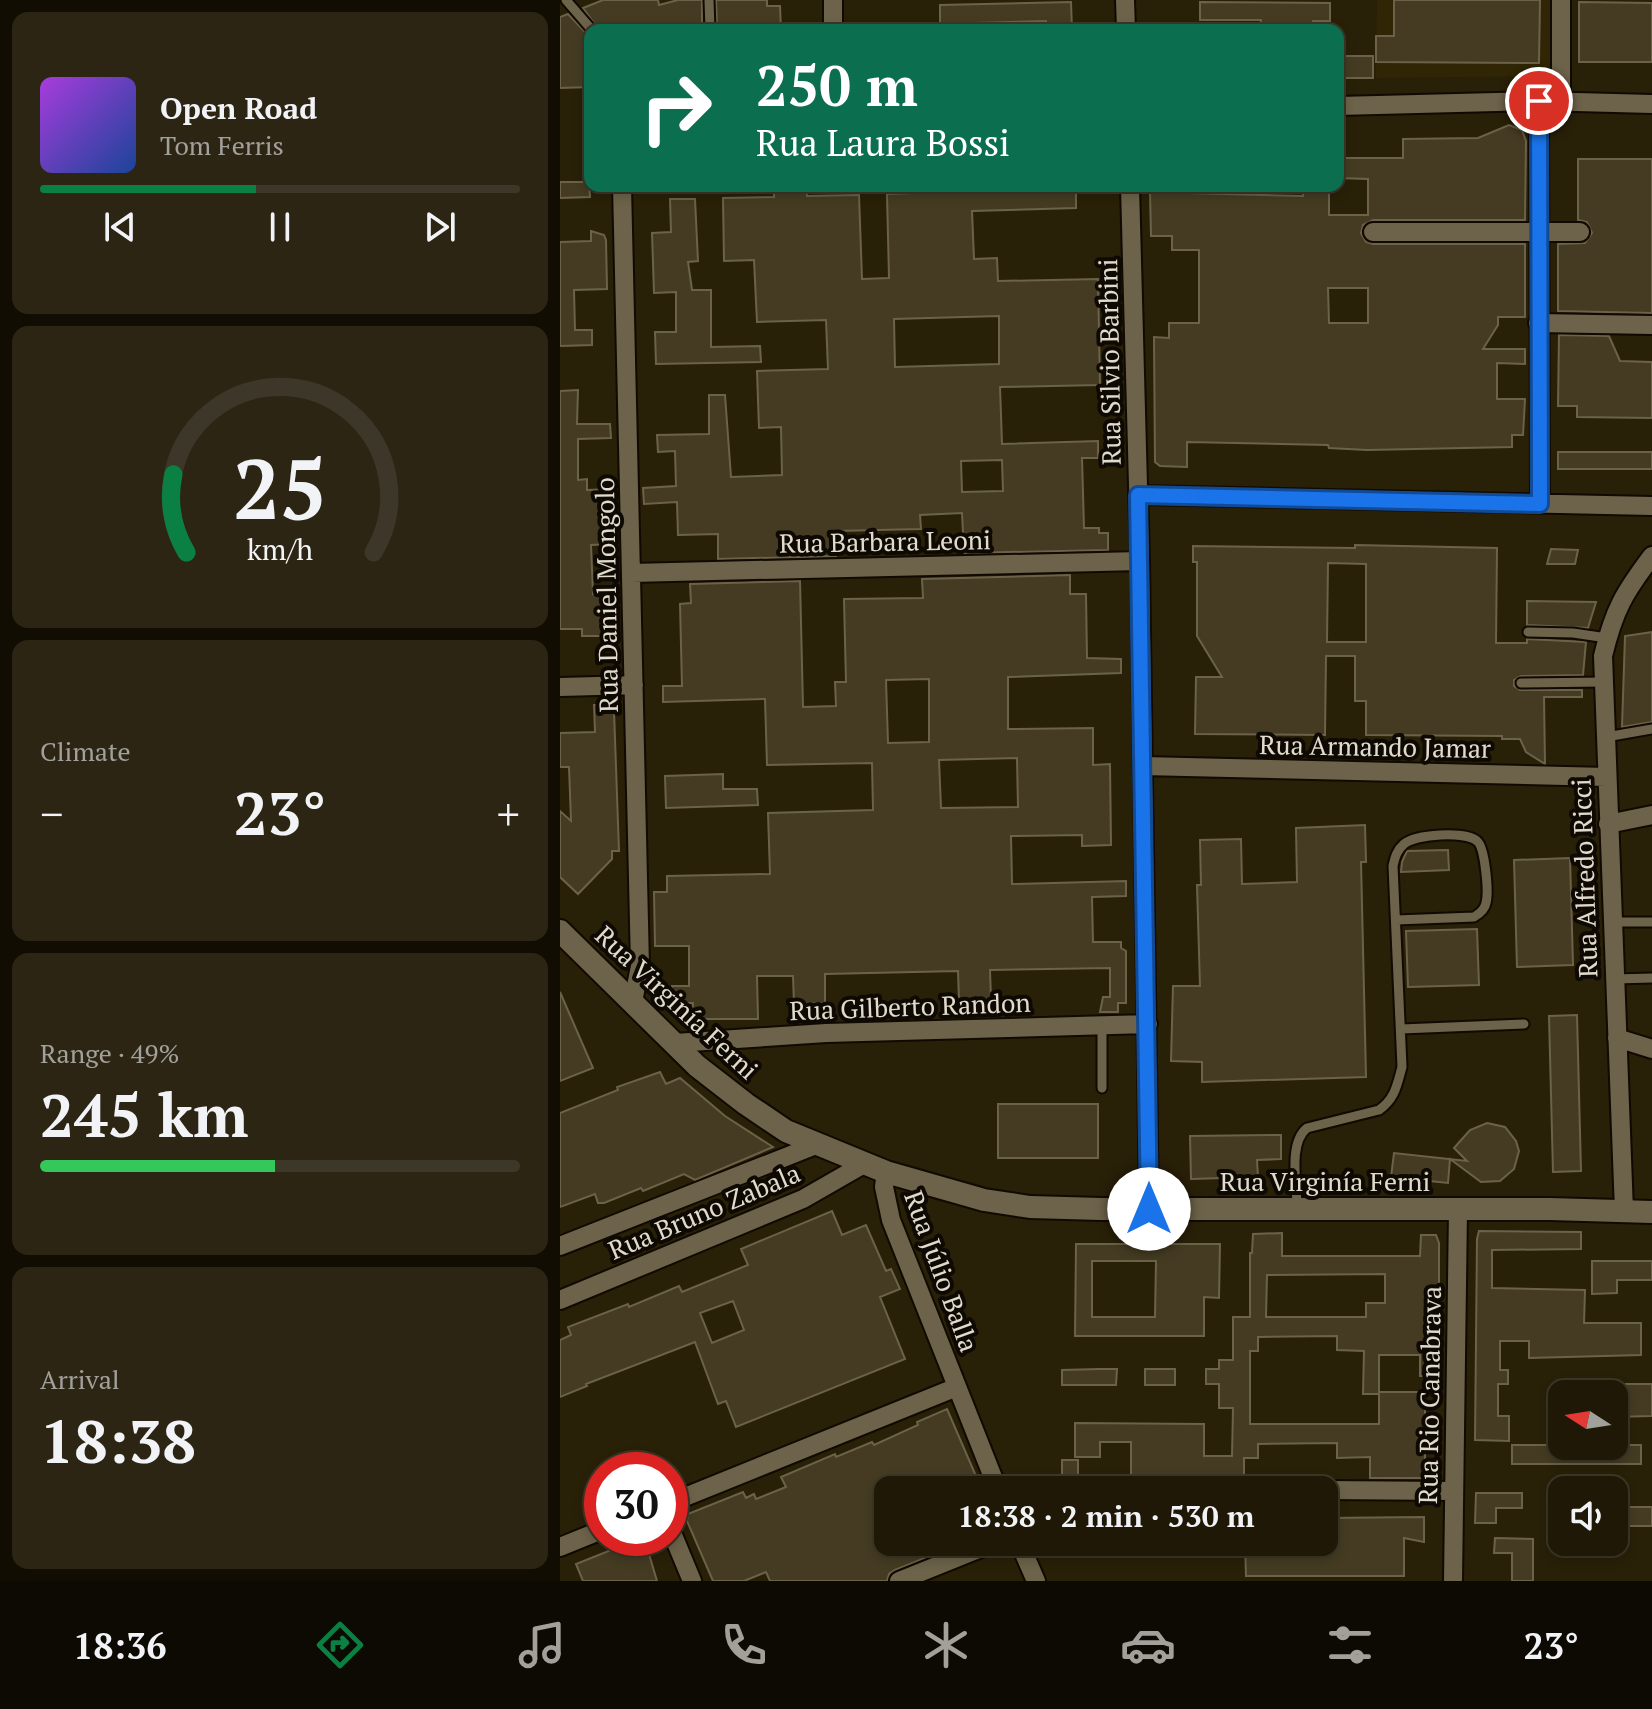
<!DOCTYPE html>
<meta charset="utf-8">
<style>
body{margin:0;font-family:"PT Serif",serif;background:#2c2514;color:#f1f3f6;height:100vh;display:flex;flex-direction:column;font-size:30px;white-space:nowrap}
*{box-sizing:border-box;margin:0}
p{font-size:26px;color:#a1a09b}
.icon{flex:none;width:44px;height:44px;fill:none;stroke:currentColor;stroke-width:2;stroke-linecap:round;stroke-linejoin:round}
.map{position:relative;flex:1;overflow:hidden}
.drawer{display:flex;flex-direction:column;gap:12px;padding:12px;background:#110d03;width:560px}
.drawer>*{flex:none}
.guide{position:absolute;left:24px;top:24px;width:760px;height:168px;border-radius:16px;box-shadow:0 4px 12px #0003,0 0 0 2px #3c3728;background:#0b6e4f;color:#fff;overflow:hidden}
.needle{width:52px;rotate:282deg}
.fabs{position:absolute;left:988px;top:1380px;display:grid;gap:16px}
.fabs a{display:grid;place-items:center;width:80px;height:80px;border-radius:16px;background:#1f1806;box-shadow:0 4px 12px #0003,0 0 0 2px #3c3728;font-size:40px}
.speed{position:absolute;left:24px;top:1452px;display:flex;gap:16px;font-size:40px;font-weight:700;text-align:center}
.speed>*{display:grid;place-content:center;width:104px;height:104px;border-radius:50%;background:#1f1806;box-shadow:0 4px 12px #0003,0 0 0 2px #3c3728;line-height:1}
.speed .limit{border:12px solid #d22;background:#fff;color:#111}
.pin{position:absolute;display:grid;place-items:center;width:68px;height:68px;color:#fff;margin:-34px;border:4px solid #fff;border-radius:50%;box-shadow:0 2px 8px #0007}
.me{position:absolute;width:88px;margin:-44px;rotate:0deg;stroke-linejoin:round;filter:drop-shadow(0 0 6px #0008)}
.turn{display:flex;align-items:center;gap:28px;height:168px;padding:0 40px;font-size:36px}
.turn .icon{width:104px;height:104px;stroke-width:2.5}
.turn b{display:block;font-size:56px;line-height:68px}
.big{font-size:60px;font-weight:800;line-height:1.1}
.drawer .tile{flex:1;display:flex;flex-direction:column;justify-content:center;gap:12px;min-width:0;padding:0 28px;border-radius:16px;background:#2c2514}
.drawer .dial{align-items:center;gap:0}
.dial svg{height:208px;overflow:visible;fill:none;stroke:#3c3728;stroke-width:7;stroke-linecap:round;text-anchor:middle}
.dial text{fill:#f1f3f6;stroke:none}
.song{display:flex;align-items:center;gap:24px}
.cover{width:96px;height:96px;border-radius:12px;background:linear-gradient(135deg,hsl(280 70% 55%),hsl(220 70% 35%))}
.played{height:8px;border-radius:4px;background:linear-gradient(90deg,#0b8043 45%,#3c3728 45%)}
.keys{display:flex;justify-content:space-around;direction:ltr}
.heat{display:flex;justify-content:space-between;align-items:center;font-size:44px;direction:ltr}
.charge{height:12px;border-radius:6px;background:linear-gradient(90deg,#34c759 49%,#3c3728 0)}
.trip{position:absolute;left:314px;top:1476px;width:464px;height:80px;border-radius:16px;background:#1f1806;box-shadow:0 4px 12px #0003,0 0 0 2px #3c3728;font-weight:800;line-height:80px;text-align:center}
.menu{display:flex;height:128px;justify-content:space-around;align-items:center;background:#0c0a02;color:#a1a09b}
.menu .icon{width:56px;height:56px}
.menu .selected{color:#0b8043}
.menu b{font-size:36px;color:#f1f3f6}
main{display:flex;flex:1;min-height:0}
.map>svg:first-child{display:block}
.built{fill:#302504}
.building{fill:#443b22;stroke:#6c6249;stroke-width:2;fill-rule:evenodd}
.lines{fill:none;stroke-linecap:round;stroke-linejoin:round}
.service-casing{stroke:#110a00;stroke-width:13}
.minor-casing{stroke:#110a00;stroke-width:22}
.tertiary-casing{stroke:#110a00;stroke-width:26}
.service{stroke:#6d634a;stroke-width:9}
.minor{stroke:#6d634a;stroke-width:18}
.tertiary{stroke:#6d634a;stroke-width:22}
.route-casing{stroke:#114b97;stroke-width:20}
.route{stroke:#1a73e8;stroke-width:14}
.labels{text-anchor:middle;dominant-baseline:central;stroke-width:8;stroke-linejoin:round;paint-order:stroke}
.street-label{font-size:26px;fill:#e0dbcc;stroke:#0e0a03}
</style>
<main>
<section class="drawer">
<div class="tile">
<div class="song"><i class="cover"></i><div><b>Open Road</b><p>Tom Ferris</p></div></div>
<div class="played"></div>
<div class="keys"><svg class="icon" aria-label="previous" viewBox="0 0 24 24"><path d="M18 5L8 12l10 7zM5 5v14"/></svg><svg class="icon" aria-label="pause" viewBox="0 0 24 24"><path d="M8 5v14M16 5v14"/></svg><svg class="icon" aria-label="next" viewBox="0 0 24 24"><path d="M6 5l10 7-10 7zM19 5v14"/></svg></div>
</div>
<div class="tile dial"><svg viewBox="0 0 100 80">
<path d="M14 69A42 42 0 1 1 86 69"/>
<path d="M14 69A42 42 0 0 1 9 39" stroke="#0b8043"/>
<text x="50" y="56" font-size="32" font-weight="700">25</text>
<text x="50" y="72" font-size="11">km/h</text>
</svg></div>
<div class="tile"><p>Climate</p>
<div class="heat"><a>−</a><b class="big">23°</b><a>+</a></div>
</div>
<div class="tile"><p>Range · 49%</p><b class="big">245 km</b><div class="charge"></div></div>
<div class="tile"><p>Arrival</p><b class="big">18:38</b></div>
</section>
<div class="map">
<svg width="1092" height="1581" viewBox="0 0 1092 1581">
<rect width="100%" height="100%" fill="#292008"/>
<!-- built -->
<path class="built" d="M817,0h174l-1,76 -174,2z"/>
<!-- building -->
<path class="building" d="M43,0h55l1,5 19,-5h24v30h-103l-16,-22z
M156,0h51v6h13l1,24h-64z
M834,0h146l-1,63 -163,-1v-26h18z
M511,2l1,28h-26v-9l-106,3v-19z
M640,2l130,1v18h-17v9h-53l1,-10h-61z
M1019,2l73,1v59h-73z
M8,14l22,23v50l-30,1v-71z
M778,56h35v22h-35z
M949,125l13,5 4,11 -1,79h-152l-10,5 -2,8 5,9 7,2h152v73h-27v8l-15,24h42v15l-28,-1v36h28l-2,36h-11v12l-145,3 -38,-2 -1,-3 -141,-3v25l-27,-1 -5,-4 -1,-125 15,1v-15h30v-73h-27v-14h-21l-1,-44 153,4v-10h26v29h39v-36l-30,-1v-20h65v-19l75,-1zM768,288h40v35h-39z
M1018,159h74v154l-94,-2v-67l27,-1 7,-10 -5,-11 -9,-2z
M0,182h29l1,15 -30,1z
M214,186h33v10l52,-1 3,84 27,-1 -2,-84 51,-2v-6h31l1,6 44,-1v-5h45v4l17,-1v19l-104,3 2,48 23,-1 1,23 100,-2 2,106 -100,2 2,57 96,-3v17h-16l2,70h15v5h9v17l-144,3 -2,-40 -42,2 1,14 -85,2v25l-118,3v-25l-40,1 -1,-33 -33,2 -1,-16 33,-2 -1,-35 -17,1 -1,-17 52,-1v-39h16l6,82 51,-2 -1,-48 -22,1 -2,-57 71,-2 -2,-49 -69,2 -3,-62 -30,1 -1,-63 51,-1zM439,316v48l-104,3 -1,-48zM442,460l1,31 -41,1 -1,-31z
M110,199h25l3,62 -10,1 4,28h19v57l49,-1 1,16 -105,2 -1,-32h21v-40l-22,1 -2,-60 19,-1z
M31,231l13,4 2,5 1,49 -33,1 1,40h17v15l-32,1v-104l31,-1z
M999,335l50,1 11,25 32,1v56l-75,-1v-11h-19z
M18,390l-1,34h33l1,14 -33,1v41l9,-1v11l25,-1 1,55 -22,1 2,49h17l1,42h-29v-7h-22v-238z
M998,452h94v17h-94z
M795,545l142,3 -1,95h31v-4l59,3 -3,33 -62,1 -7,4v6l6,4h62v7h-38l1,67 -19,-12 -6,-13h-18v-3l-136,-1v-34h-11v-45h-29l-1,79 -130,-1 1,-57h26l-25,-41v-74h-4v-16l162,2zM768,563l38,1v78h-39z
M991,549l27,1 -3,14h-28z
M510,575v19h16l1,64 34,1v14l-113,4v52l85,-1v37l17,-1 1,81 -29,1v-11l-71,1 1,48 114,-3v15l-34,1 1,45h28v6l5,3v52h-8v9h-18l3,-15h7v-29l-120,2 1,29 -32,1 -1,-29 -133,3v29l-31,1 -1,-28h-36l1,43h-66l1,-16h-21v-17h17v-40h-34l-1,-54h13v-16l103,-2 -2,-61 105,-3 -1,-47 -105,2 -2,-66 -102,3v-16h19l-2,-82 11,-1 -1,-19 110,-3 3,126 33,-1 -1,-24h11l-2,-83 79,-1 -1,-19zM369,679v63l-41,1 -2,-63zM457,758l1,49 -77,1 -2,-48z
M967,601l69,1 -8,26 -61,-3z
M1092,632v90l-30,5 3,-91z
M34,705h14l6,6 5,140h-7v8l-34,35 -18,-17v-66l11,10 -2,-54h-9v-34l35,-1z
M163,774v15h34l1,16 -92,3 -1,-32z
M805,825l1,37h-5l5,215 -164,5v-20l-31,-1 2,-75h27l-3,-101h4l-1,-45 41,-1 1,45 55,-2 -1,-54z
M888,850l1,20 -48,2 1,-10 5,-11z
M1010,858l3,107 -56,2 -3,-107z
M917,929l2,56 -71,2 -2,-56z
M0,992l33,76 -33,13z
M1017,1015l4,156 -28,1 -4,-156z
M100,1072l6,12 14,-6 45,38 48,31 -78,33 -11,-6 -41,17 -2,-3 -37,15h-6l-3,-9 -35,13v-94l58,-23 -1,-3z
M438,1104h100v54h-100z
M927,1123l18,4 11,14 3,10 -5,18 -14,12 -19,1 -31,-23 -2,24 -57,-6 3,-24 73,8 -13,-13 16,-18z
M721,1135v24l-24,1 1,17 -67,2 -1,-43z
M272,1211l10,24 24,-10 20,46 5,-2 9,20 -20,8 25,62 -169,68 -10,-26 -8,3 -23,-62 -109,42 1,2 -27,11v-57l11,-5 -3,-8 60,-23 1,3 50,-21 3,6 66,-27 -7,-16zM173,1301l11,29 -32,13 -12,-30z
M919,1231l102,1v17l-89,1v38l93,2 -1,33h57v32l-112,3v-17h-29v29h8v14h-10v32h11v25l-34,-1 2,-201z
M722,1233v23h138l1,-21h15l3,8v59h2l-4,74h-17v-21h-41v39h-16l1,-43 -27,-1v-14l-79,1v14h-8v73h129v-32h46v86h-55v-21l-33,1v-15l-79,1v14h-14v20h-113v-36h-31v15h-25v-34l129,1v32h28l1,-48h-14v-24h-13v-15h13v-9h14v-43h17v-64h2l1,-19zM825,1274v29h-19v14h-100l1,-42z
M516,1244h144l-1,54 -15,-1v39h-129zM532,1261h64l-1,56h-63z
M1032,1261h60v19h-35v13l-25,1z
M539,1369h18l-1,16h-54v-15z
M585,1369h30v16h-30z
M1054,1384h38v32l-38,1z
M387,1409l35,81h-94v52h60l2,6 -55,22 -6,4 -2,7h-117l-4,-9 -22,9h-31l-26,-60 1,-7 55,-22 3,6 8,-4 2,5 30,-12 -5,-10 54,-23 1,3 36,-15 2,3 44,-20 -1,-3z
M952,1445h129v19h-129z
M502,1460h16v17h-16z
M916,1493h46v15h-26v15h-21z
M1054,1507h38v19h-38z
M864,1517v25l-20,-4v38h-158l-1,-34h15l1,15h63v-39z
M81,1538h12l5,13 -9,3 8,27h-74l-7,-17z
M935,1538l38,1v42h-21v-28h-18z"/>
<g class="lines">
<defs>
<path id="service" d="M6,0l26,30
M149,0l1,30
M968,632l45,1 34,5
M961,683l83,-1
M1046,737l46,-8
M1052,922h40
M1054,979l38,-1
M542,1026v62
M841,1029l123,-5
M737,1207c0,-22 -9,-64 10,-79l72,-18c16,-11 18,-25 23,-43l-9,-201c2,-9 4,-16 11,-22 12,-10 61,-13 73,-3 8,6 12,51 9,62 -1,6 -7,11 -12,14l-78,3"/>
<path id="minor" d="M273,0v30
M565,0l1,30
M1001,0v102
M979,101l1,403
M778,106l201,-5 113,3
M62,186l18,780 -7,36
M570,186l10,375 9,648
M813,232h207
M978,323l114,2
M578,495l514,11
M71,573l509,-12
M0,687l74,-2
M583,766l464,11
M1048,824l44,-9
M1057,1038l35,11
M115,1043l151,-10 322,-9
M326,1172l-2,15 7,33 107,270
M1064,1211l-21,-555c11,-46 21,-63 49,-100
M0,1246l256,-101
M0,1300l243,-101 61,-35
M764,1490l130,1
M110,1503l287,-116
M110,1528l22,53
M459,1542l17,39
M0,1547l42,-17
M339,1581l97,-39
M893,1581l5,-372"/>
<path id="tertiary" d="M0,931l137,135 49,38 40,27 100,41 98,28 46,7 71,2h449l102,3"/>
</defs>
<!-- service casing -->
<use href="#service" class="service-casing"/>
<!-- minor casing -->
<use href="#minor" class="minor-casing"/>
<!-- tertiary casing -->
<use href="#tertiary" class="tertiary-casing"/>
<!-- service -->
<use href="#service" class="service"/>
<!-- minor -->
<use href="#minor" class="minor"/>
<!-- tertiary -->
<use href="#tertiary" class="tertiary"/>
</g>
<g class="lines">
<defs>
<path id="route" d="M589,1209l-11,-714 402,9 -1,-403"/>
</defs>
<!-- route casing -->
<use href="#route" class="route-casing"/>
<!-- route -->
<use href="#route" class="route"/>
</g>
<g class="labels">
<!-- street labels -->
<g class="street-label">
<text transform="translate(549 362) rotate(-91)">Rua Silvio Barbini</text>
<text transform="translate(325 541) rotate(-1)">Rua Barbara Leoni</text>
<text transform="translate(46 595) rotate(-91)">Rua Daniel Mongolo</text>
<text transform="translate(815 746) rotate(1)">Rua Armando Jamar</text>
<text transform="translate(1024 878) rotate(-92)">Rua Alfredo Ricci</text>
<text transform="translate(117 1002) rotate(43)">Rua Virginía Ferni</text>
<text transform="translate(350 1006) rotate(-2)">Rua Gilberto Randon</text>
<text x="765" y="1181">Rua Virginía Ferni</text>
<text transform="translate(144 1211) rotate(-23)">Rua Bruno Zabala</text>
<text transform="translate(382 1271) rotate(70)">Rua Júlio Balla</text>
<text transform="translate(869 1395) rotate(-89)">Rua Rio Canabrava</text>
</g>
</g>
</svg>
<div class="fabs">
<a><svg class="needle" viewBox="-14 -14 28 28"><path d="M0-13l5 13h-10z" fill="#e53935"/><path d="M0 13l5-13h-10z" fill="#a1a09b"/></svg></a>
<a><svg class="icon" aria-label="sound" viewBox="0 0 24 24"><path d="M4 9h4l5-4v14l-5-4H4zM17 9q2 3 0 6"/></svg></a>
</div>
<div class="speed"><div class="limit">30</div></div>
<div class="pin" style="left:979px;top:101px;background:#d93025"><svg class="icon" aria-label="arrive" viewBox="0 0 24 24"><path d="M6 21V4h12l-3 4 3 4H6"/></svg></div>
<svg class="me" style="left:589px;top:1209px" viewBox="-20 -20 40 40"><circle r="19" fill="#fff"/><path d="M0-13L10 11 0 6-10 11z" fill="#1a73e8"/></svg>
<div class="trip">18:38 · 2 min · 530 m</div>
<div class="guide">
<div class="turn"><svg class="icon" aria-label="right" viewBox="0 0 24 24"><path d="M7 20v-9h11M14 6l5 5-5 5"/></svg><div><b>250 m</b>Rua Laura Bossi</div></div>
</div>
</div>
</main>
<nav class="menu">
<b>18:36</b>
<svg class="icon selected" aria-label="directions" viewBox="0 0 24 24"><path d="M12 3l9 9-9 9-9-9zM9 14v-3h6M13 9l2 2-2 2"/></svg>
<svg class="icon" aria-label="music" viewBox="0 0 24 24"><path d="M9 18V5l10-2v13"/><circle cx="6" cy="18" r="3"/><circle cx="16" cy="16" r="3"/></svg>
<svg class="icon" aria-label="phone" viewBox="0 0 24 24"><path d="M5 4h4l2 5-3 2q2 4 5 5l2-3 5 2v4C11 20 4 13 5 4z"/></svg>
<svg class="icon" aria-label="climate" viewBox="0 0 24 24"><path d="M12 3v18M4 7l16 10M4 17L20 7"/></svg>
<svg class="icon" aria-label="car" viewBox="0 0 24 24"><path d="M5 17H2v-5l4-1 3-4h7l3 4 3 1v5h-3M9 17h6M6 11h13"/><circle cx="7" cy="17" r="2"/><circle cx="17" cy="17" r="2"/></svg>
<svg class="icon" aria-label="filters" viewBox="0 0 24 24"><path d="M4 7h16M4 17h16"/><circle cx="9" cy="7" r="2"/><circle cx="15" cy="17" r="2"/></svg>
<b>23°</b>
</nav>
